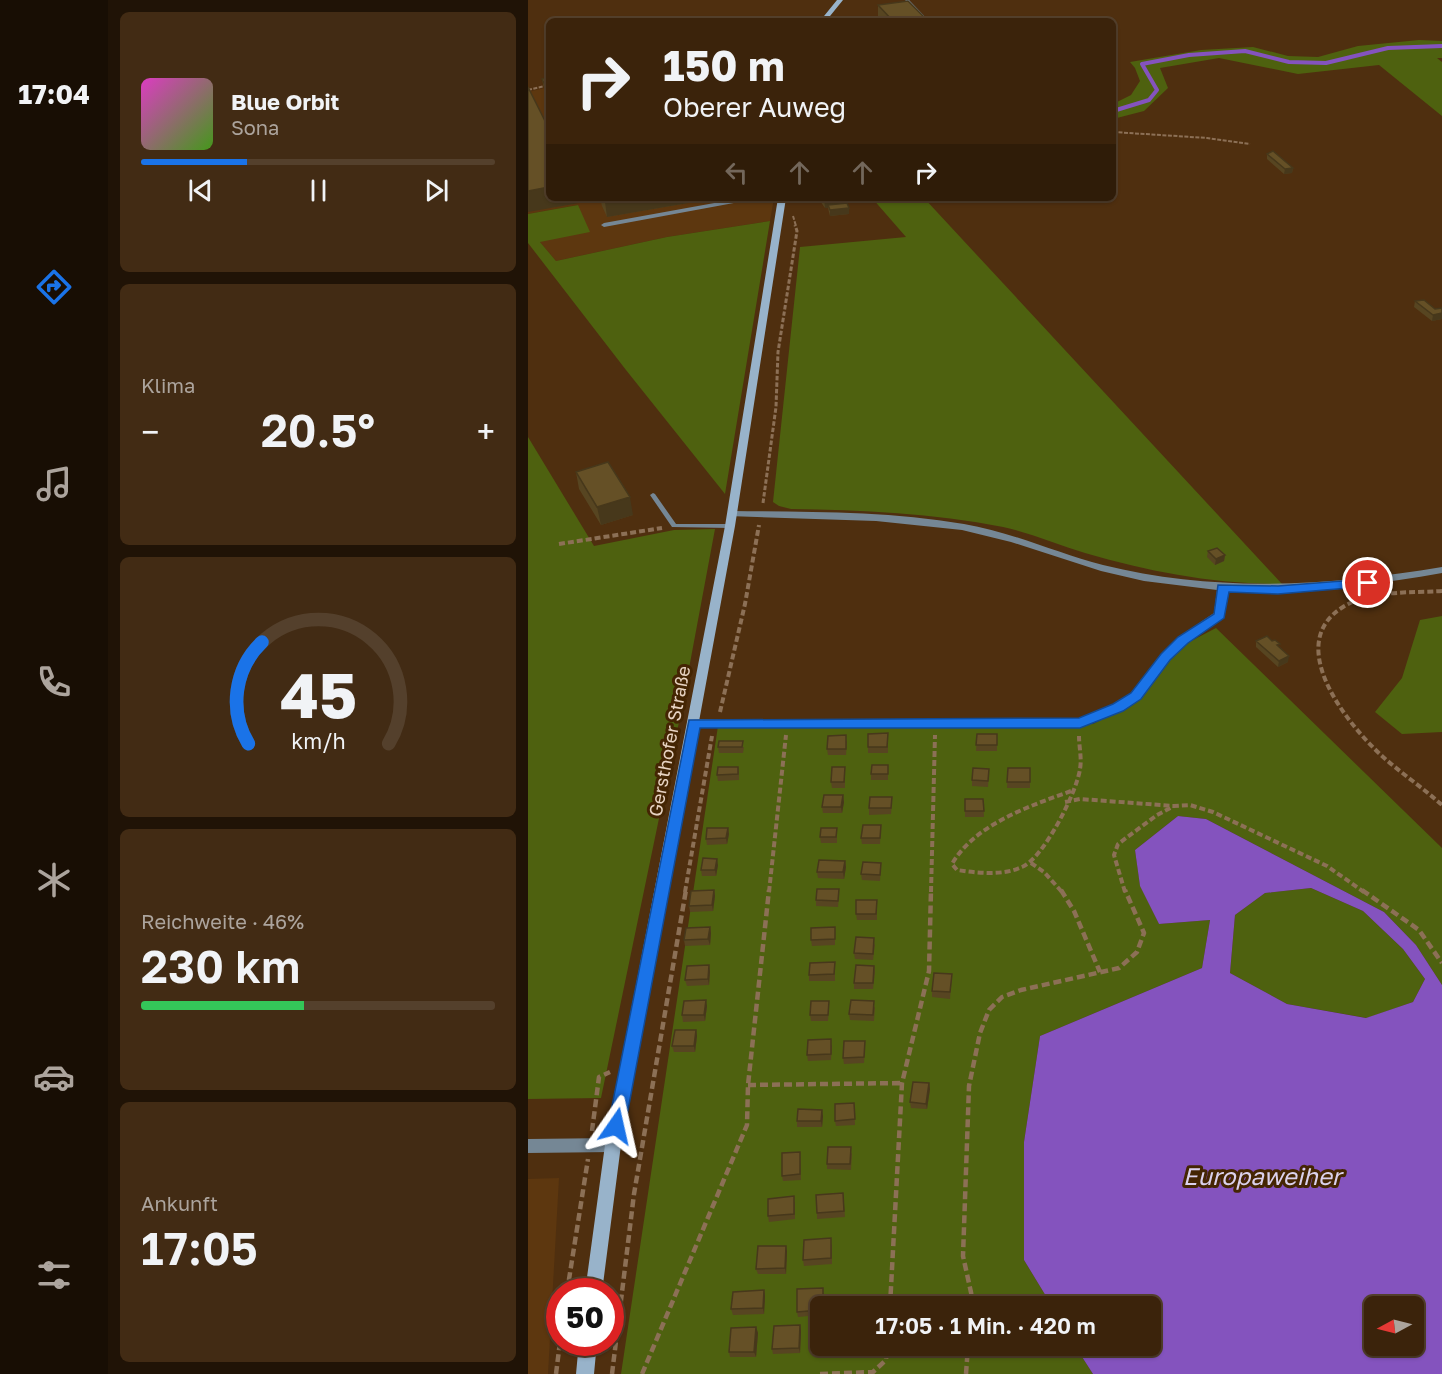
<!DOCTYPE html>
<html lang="de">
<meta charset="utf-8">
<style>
body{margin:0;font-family:"Golos Text",sans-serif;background:#422b14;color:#f1f3f6;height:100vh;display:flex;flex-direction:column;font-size:22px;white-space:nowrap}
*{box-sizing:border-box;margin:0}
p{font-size:20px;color:#aca49d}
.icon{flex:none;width:33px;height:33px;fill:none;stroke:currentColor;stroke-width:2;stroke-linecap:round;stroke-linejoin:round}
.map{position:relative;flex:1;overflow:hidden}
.details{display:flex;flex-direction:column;gap:12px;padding:12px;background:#201306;width:420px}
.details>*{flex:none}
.banner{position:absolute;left:18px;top:18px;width:570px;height:183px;border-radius:9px;box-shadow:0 2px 4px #0004,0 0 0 2px #54402c;background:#3b230b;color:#f1f3f6;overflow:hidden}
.needle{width:39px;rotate:263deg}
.tools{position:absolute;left:836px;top:1296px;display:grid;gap:12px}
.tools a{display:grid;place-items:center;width:60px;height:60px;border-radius:9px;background:#3b230b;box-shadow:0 2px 4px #0004,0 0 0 2px #54402c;font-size:30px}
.speed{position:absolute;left:18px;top:1278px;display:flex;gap:12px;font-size:30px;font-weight:700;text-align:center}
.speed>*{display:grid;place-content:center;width:78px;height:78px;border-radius:50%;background:#3b230b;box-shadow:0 2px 4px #0004,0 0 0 2px #54402c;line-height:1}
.speed .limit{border:9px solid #d22;background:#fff;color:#111}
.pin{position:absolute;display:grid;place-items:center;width:51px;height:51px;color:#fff;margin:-26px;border:3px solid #fff;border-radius:50%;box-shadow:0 2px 6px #0007}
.me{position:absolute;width:66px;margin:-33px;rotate:11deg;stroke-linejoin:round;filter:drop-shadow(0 0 4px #0008)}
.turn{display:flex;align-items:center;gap:21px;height:126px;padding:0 18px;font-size:27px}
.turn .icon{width:78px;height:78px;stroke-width:2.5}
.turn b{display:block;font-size:42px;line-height:51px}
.lanes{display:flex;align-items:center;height:57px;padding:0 18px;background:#0003;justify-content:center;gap:30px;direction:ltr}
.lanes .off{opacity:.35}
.big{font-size:45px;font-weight:600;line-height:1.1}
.details .tile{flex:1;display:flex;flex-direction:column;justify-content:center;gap:9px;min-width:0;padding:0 21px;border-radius:9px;background:#422b14}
.details .dial{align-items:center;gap:0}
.dial svg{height:156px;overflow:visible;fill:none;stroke:#54402c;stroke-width:7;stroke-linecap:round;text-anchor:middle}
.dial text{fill:#f1f3f6;stroke:none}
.song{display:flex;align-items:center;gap:18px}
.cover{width:72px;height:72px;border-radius:9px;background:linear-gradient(135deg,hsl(310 70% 55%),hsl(100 70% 35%))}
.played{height:6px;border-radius:3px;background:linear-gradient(90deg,#1a73e8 30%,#54402c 30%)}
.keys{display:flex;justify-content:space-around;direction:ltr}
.heat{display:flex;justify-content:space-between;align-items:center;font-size:33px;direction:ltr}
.charge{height:9px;border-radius:4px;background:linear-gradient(90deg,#34c759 46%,#54402c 0)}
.trip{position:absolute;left:282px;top:1296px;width:351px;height:60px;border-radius:9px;background:#3b230b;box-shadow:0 2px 4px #0004,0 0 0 2px #54402c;font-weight:600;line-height:60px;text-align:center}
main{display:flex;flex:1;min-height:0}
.menu{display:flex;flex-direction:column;width:108px;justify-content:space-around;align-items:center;background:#180e04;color:#aca49d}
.menu .icon{width:42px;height:42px}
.menu .active{color:#1a73e8}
.menu b{font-size:27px;color:#f1f3f6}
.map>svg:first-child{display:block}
.built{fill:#5d370f}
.green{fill:#4e610f}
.water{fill:#8453be;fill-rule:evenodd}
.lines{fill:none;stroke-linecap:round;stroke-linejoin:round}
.stream{stroke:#8453be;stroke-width:4}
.path-far3{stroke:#8c7056;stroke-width:2;stroke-dasharray:4 1.5;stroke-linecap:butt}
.path-far2{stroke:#8c7056;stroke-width:3;stroke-dasharray:4.5 2;stroke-linecap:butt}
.path-far1{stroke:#8c7056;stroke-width:4;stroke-dasharray:6 3;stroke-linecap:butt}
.path{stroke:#8c7056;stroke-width:4.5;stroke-dasharray:8 4;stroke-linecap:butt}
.service{fill:#758795;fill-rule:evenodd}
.minor{fill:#758795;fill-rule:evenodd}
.secondary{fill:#98b3ca;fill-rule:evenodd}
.wall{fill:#574521}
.shaded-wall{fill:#47381b}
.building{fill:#655026;stroke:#47381b;stroke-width:1.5}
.route{fill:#1a73e8;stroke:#114b97;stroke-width:1.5}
.labels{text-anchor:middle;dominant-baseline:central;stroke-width:6;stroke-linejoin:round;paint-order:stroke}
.street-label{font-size:18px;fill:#e7d3c2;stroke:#442503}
.near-water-label{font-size:24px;font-style:italic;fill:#dbd1ed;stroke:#442503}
</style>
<main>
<nav class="menu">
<b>17:04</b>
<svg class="icon active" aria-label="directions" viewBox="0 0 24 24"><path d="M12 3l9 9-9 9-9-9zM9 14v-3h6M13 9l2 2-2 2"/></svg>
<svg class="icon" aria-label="music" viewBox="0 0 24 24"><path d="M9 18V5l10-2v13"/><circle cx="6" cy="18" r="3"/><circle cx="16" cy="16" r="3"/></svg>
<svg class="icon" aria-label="phone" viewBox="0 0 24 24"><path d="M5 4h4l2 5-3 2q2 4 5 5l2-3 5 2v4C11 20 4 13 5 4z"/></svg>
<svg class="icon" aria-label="climate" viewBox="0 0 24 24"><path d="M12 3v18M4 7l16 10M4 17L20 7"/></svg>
<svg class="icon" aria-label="car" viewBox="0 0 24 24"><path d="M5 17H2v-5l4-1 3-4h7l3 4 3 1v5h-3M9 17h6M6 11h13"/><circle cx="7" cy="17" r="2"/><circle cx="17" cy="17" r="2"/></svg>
<svg class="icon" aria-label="filters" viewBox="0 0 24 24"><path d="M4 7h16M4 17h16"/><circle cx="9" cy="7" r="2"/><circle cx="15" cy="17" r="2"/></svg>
</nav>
<section class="details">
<div class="tile">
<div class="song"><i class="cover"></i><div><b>Blue Orbit</b><p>Sona</p></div></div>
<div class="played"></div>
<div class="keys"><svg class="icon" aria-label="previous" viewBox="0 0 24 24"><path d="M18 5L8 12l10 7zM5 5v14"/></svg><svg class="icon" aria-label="pause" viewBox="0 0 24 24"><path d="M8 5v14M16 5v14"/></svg><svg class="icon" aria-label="next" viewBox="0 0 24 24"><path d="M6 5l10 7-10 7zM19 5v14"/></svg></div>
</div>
<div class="tile"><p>Klima</p>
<div class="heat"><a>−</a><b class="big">20.5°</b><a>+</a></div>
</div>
<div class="tile dial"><svg viewBox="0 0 100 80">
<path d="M14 69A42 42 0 1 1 86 69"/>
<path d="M14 69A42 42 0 0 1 21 17" stroke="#1a73e8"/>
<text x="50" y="56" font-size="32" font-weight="700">45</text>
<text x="50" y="72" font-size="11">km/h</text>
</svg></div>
<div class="tile"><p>Reichweite · 46%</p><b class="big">230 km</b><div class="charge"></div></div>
<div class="tile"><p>Ankunft</p><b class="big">17:05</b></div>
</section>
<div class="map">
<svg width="914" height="1374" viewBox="0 0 914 1374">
<rect width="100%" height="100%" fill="#4f2f0f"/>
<!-- built -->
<path class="built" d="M21,87v111h225l-4,23 -103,16 -111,24 -16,-19 38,-37 -50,9v-122z
M31,1178l-11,196h-20v-195z"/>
<!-- green -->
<path class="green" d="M891,40l23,1v17h-5l5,4v54l-63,-51 -81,9 -79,-16 -59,10 8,20 -24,23 -31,8v-15l18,-9 9,-14 -5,-13 -5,-6 71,-12 52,-3 35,9 30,1 40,-11z
M344,198h52l358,386c-68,0 -132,-12 -197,-31 -27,-8 -54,-20 -82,-26 -70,-14 -141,-17 -212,-18l-12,-3 -6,-4 27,-255 106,-10z
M50,205l12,27 -50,10 16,19 111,-24 103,-16 -45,273 -99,-124 -98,-127v-29z
M0,437l66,109 80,-16 41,-1 -36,193 -78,376 -73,1z
M914,616v116l-40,2 -27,-22 27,-34 18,-58z
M688,628l226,220v137l-26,-40 -32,-33 -178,-93 -28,-3 -43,34 5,35 19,39 51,-4 -8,48 -162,68 -16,106v118l28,46h-232v40h255l18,28h-472l97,-648 375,-2 45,-23 33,-44 20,-16z
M783,888l52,23 40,38 22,30 -12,23 -46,16 -80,-14 -57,-31 5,-58 30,-22z"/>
<!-- water -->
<path class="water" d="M650,816l28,3 178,93 32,33 26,40v389h-349l-18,-28h75v-40h-98l-28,-46v-118l16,-106 162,-68 8,-48 -51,4 -19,-38 -5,-36zM783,888l52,23 40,38 22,30 -12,23 -47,16 -79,-14 -57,-31 5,-58 30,-22zM846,1306h39v40h-39z"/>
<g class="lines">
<!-- stream -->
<path class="stream" d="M585,111l36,-11 8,-10 -15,-26 47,-9 56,-4 44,11 37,1 62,-15 54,-2"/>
<!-- path-far3 -->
<path class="path-far3" d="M0,90l21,-5
M585,132l94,6 43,6
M265,216l3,10"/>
<!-- path-far2 -->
<path class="path-far2" d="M235,503l13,-96 2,-55 19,-121 -2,-6"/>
<!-- path-far1 -->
<path class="path-far1" d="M31,544l103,-16
M914,591c-31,2 -72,-1 -99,16 -60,37 4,117 39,149 19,17 41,32 60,49
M192,712l25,-108 14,-79
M543,791c-41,15 -96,33 -119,73l5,6c21,3 45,6 65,-3 21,-8 55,-75 58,-98 2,-11 -1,-22 -1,-33
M537,802l15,-3 94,7
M503,863l13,9 18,20
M157,892l27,-156
M241,892l17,-157
M403,892l4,-157
M597,892l-11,-37 4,-11 39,-29 17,-9 16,-1 23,7 114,54 37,26"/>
<!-- path -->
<path class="path" d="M533,890l13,21 26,61
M834,890l57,40 23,33
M220,1085l154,-2
M64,1131l7,-54 11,-5
M39,1292l21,-133
M362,1306l12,-223 27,-112 2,-81
M446,1306l-11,-50 6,-170 11,-53 9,-23 13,-13 19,-7 98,-22 18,-16 7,-19 -19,-43
M28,1374l4,-32
M84,1374l22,-180 52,-304
M114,1374l105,-249 1,-40 21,-195
M292,1374l53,-2 13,-12 1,-14
M438,1374l2,-28"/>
<!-- service -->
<path class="service" d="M377,0h4l20,21h-4z
M214,198h11l-3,2 -146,27 -3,-2 3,-2z
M125,493l2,1 21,30h54l3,2 -3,2 -58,-1 -22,-32z"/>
<!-- minor -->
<path class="minor" d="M204,511c77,1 155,0 232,13 48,8 92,29 139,41 112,28 226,21 339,2v6c-71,13 -141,20 -214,18l-4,27 -37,25 -17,17 -30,39 -18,12 -42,16h-386l-6,-4 6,-4h385l35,-14 18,-12 30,-39 17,-17 35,-24 3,-23 -73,-9 -43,-10 -90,-29 -49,-12 -86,-9 -148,-5 -1,-2z
M85,1138l6,2 2,5 -2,5 -6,2 -85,1v-14z"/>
<!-- secondary -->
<path class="secondary" d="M309,0h6l-17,21h-6z
M250,198h8l-51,328 -114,619 -19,147h-17l20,-147 120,-619z
M51,1342h18l-3,32h-18z"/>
</g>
<!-- wall -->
<path class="wall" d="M350,5l47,13v3h-44l-3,-3z
M21,78v26l-3,-6 -4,-19z
M739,154l26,14 -1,5 -8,1 -17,-15z
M72,198h117l-110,19 -5,-11z
M290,198h26l1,5 4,5v6l-19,2 -2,-8h-3z
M887,301l20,8 7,-1v11l-10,2 -18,-14z
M48,472l57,43 -32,10 -22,-36z
M680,551l17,4 -1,6 -9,4 -8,-8z
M728,641l23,7 9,14 -10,5 -22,-20z
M360,733v20h-20v-6z
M449,734h20v17h-21z
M319,741l-1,14h-18l-1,-6z
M190,747h26l-1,6h-24z
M210,767l1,6v7l-21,1 -1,-6z
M317,767v21h-13l-1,-6z
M480,768h22v20h-23z
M461,769l-1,18 -16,-1v-6z
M360,771v9h-17v-6z
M315,795l1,7 -2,11h-19l-1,-6z
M437,799h18l1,18h-19z
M364,803l-1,11 -22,1v-7z
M353,825l-1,19h-18l-1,-6z
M200,828l1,6 -2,10 -20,1 -1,-6z
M309,828v15h-16l-1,-6z
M317,861l1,6 -2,12 -26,-1 -1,-6z
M353,863l-1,18 -18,-1 -1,-6z
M190,865l-2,11h-14l-1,-6z
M186,890l1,6 -2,15 -23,1 -1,-6z
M311,895l-1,12 -22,-1v-6z
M349,900v20h-20l-1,-6z
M182,927l1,6 -1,12 -25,1 -1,-6z
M307,927v18l-23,1 -1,-6z
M347,944l-2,16 -18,-1 -1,-6z
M307,962v19h-26v-6z
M346,966l1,6 -2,17h-19v-6z
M182,971l-1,14 -22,1 -2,-6z
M424,974l-2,25 -18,-2v-6z
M179,1006l-2,15 -22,1 -1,-7z
M301,1007l-1,14h-17l-1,-6z
M347,1007l-1,14 -24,-1 -1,-6z
M168,1030l1,6 -2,16h-21l-2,-6z
M304,1045l-1,15 -23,1 -1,-6z
M337,1047l-1,16 -20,1 -1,-6z
M401,1083l1,6 -3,20 -16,-1 -1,-6z
M326,1103l1,22 -19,1 -1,-5z
M295,1116l-1,11h-25v-6z
M272,1152l1,28 -18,1 -1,-5z
M324,1153l-1,17 -24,-1v-5z
M315,1193l2,24 -28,2v-6z
M267,1202v17l-26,3 -1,-6z
M304,1244v20l-28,2 -1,-6z
M259,1251l-1,23h-28l-2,-5z
M236,1290l1,6 -1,18 -31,1 -2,-6z
M296,1293l-4,13v9l-22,2 -1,-5z
M272,1325l1,6 -1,22 -27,1 -1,-5z
M228,1327l2,6 -2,24h-26l-1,-5z"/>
<!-- shaded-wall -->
<path class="shaded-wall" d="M397,18v3h-23z
M765,168l-1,5 -8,1 1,-5z
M21,187v11h29l1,5 -51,9v-21z
M98,198h91l-110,19 -2,-15z
M296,198h20l1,7h-17v3h-3z
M321,208v6l-19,2v-6z
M914,313v6l-10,2 1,-6z
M102,497l3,18 -32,10 -4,-18z
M697,555l-1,6 -9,4 1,-6z
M761,656l-1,6 -10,5 1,-6z
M315,795l1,7 -2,11 -1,-6z
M200,828l1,6 -2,10 -1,-6z
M189,859l1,6 -2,11 -1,-6z
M317,861l1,6 -2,12 -1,-7z
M186,890l1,6 -2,15 -1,-6z
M182,927l1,6 -1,12 -2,-6z
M181,965l1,6 -1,14 -1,-6z
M178,1000l1,6 -2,15 -1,-6z
M168,1030l1,6 -2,16 -1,-6z
M401,1083l1,6 -3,20 -1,-5z
M294,1110l1,6 -1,11 -1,-6z
M258,1246l1,5 -1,23 -1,-6z
M236,1290l1,6 -1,18 -1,-6z
M272,1325l1,6 -1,22 -1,-5z
M228,1327l2,6 -2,24 -2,-5z"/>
<!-- building -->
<path class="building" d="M380,1l17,17 -23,3h-9l-15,-16z
M21,78v15l-7,-14z
M0,87l21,42v58l-21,4z
M745,151l20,17 -8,1 -18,-15z
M75,198h23l-21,4z
M319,203l2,5 -19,2 -2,-5z
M896,300l11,9 7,-1v5l-9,2 -18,-14z
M80,462l22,35 -33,10 -21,-35z
M689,548l8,7 -9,4 -8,-8z
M739,636l5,5 3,-1 5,4 -3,1 12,11 -10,5 -23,-20z
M360,733l-1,14h-19v-13z
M449,734h20v11h-21z
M318,735v14h-19l1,-13z
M191,741h24l-1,6h-24z
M344,765h16v9h-17z
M190,767h20v7l-21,1z
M304,767h13l-1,15h-13z
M445,768l16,1 -1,12 -16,-1z
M480,768h22v14h-23z
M296,795h19l-2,12h-19z
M342,797h22l-1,11h-22z
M437,799h18l1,12h-19z
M335,825h18l-1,13h-19z
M179,828h21l-2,10 -20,1z
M293,828h16l-1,9h-16z
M175,858l14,1 -2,11h-14z
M291,860l26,1 -2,11h-26z
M335,862l18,1 -1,12 -19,-1z
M289,889h22l-1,12 -22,-1z
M186,890l-2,15 -23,1 2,-15z
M328,900h21l-1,14h-20z
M182,927l-2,12 -24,1 2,-12z
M307,927v12l-24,1v-12z
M328,937l18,1 -1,16 -19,-1z
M307,962l-1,12 -25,1 1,-12z
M181,965l-1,14 -23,1 2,-14z
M328,965l18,1 -1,17h-19z
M406,973l18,1 -2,18 -18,-1z
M178,1000l-2,15h-22l2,-14z
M323,1000l23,1 -1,14 -24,-1z
M283,1001h18l-1,14h-18z
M147,1030h21l-2,16h-22z
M303,1039v15l-24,1 1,-15z
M316,1041h21l-1,16 -21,1z
M385,1082l16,1 -3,21 -16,-2z
M326,1103l1,16 -20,2v-17z
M270,1109l24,1 -1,11h-24z
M300,1147h23l-1,17h-23z
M272,1152v22l-18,2v-23z
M315,1193l1,18 -27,2 -1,-18z
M266,1196v18l-26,2v-17z
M303,1238v20l-28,2 1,-20z
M230,1246h28l-1,22 -29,1z
M295,1288v18h-3v4l-23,2v-23z
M236,1290l-1,18 -32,1 2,-17z
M272,1325l-1,23 -27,1 2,-23z
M228,1327l-2,25h-25l2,-24z"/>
<!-- route -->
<path class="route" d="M840,579l4,2 2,2 -2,3 -94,8 -49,-2 -5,26 -36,25 -18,17 -29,39 -18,12 -43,17h-380l-75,398 -2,5 -7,3 -6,-3 -2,-5 81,-406 390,-2 34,-14 18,-11 30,-39 17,-17 36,-23 4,-29 60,1z"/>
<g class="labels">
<!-- street labels -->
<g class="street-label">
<text transform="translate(141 741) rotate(-79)">Gersthofer Straße</text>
</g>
<!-- near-water labels -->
<g class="near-water-label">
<text x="734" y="1175">Europaweiher</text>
</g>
</g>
</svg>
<div class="tools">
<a><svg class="needle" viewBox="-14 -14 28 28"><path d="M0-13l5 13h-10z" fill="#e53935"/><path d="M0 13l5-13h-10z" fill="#aca49d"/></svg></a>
</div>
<div class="speed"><div class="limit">50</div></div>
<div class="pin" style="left:840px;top:583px;background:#d93025"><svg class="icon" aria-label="arrive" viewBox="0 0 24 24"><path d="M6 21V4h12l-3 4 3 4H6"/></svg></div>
<svg class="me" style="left:88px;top:1126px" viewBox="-20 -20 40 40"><path d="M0-17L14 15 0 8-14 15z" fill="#1a73e8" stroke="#fff" stroke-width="4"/></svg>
<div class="trip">17:05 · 1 Min. · 420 m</div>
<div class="banner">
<div class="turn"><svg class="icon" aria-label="right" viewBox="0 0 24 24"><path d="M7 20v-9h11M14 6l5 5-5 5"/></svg><div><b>150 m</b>Oberer Auweg</div></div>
<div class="lanes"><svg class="icon off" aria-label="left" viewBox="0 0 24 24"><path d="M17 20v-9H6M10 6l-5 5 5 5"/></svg><svg class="icon off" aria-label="ahead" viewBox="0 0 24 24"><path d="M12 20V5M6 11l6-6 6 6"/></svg><svg class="icon off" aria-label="ahead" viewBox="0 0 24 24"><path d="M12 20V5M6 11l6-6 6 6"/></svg><svg class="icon" aria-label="right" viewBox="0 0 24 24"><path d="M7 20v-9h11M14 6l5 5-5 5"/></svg></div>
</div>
</div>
</main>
